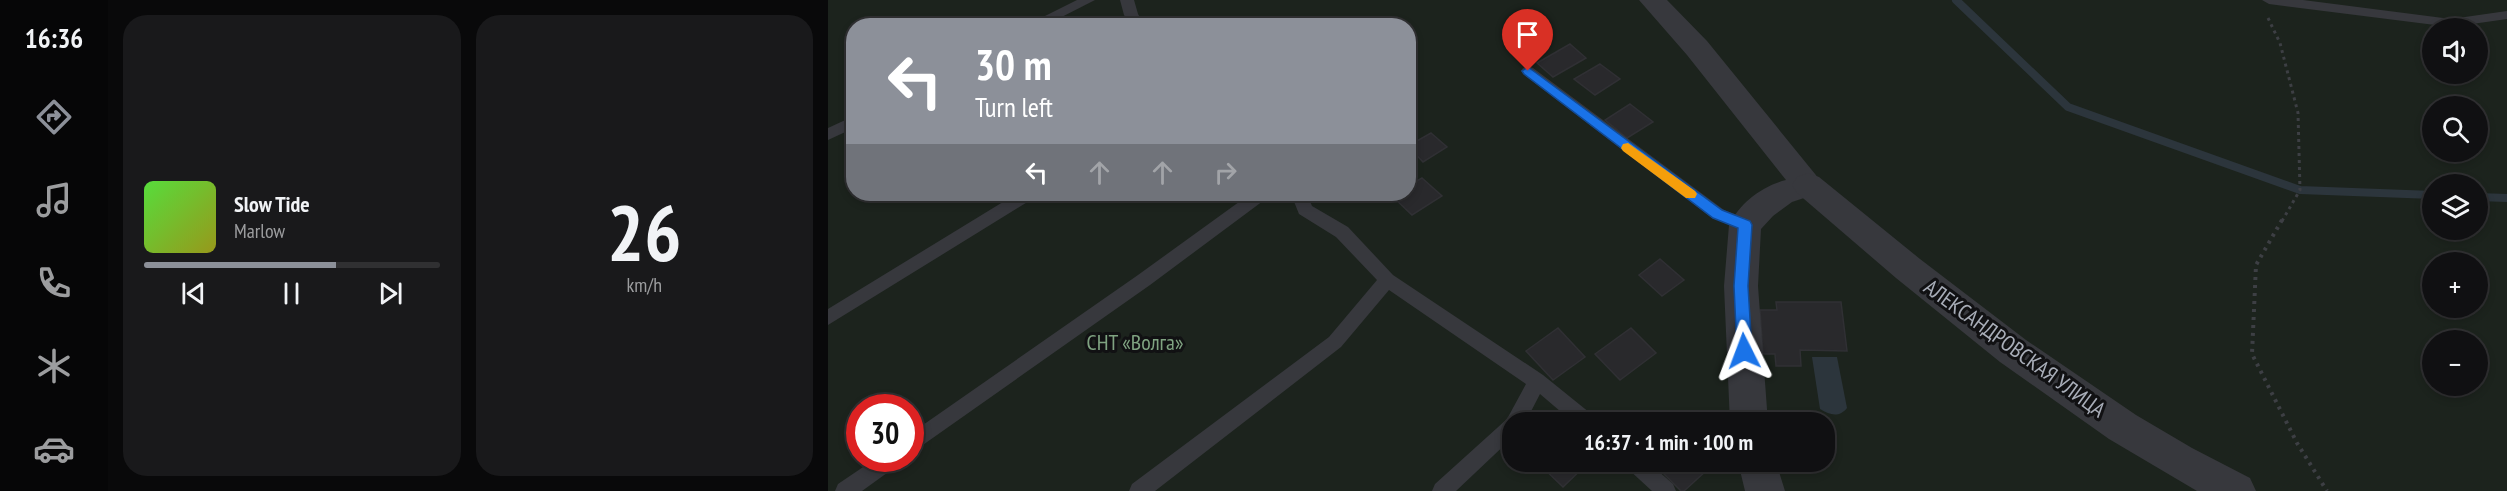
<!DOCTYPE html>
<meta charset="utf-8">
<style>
body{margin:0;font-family:"PT Sans Narrow",sans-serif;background:#19191b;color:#f1f3f6;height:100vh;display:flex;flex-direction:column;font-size:22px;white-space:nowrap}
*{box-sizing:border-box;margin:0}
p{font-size:20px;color:#9c9d9f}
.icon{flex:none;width:33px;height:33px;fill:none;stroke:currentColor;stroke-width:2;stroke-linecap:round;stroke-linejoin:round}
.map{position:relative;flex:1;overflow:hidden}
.sheet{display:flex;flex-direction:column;gap:15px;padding:15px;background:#09090a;width:720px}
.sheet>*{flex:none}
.top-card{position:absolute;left:18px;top:18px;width:570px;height:183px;border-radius:24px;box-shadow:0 3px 9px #0003,0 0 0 2px #303032;background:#8c9099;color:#fff;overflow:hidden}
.buttons{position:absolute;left:1594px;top:18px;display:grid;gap:12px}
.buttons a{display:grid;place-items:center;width:66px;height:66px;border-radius:50%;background:#101012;box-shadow:0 3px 9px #0003,0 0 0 2px #303032;font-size:30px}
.speed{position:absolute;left:18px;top:394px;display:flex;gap:12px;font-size:30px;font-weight:700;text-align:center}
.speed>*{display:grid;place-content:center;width:78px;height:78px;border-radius:50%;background:#101012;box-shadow:0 3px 9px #0003,0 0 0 2px #303032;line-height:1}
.speed .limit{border:9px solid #d22;background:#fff;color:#111}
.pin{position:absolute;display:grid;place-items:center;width:51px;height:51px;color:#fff;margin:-62px -26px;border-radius:50% 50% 50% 0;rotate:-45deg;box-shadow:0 0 6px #0007}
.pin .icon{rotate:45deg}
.me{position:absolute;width:66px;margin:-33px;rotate:357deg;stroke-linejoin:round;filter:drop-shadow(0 0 4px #0008)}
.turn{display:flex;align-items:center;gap:21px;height:126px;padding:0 30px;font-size:27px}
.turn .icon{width:78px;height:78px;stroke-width:2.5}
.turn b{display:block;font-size:42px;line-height:51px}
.lanes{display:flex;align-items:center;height:57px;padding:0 30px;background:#0003;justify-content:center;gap:30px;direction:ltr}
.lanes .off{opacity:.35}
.sheet .card{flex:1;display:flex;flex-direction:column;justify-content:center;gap:9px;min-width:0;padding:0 21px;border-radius:24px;background:#19191b}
.sheet .dial{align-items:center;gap:0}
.dial b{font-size:78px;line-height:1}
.song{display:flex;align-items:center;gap:18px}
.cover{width:72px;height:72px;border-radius:9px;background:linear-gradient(135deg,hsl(110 70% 55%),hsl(60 70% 35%))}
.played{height:6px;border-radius:3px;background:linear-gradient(90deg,#8c9099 65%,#303032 65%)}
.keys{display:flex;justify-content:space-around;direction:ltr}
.sheet .tiles{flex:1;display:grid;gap:15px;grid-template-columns:repeat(2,1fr)}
.trip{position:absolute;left:674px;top:412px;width:333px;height:60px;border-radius:24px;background:#101012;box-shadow:0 3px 9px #0003,0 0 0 2px #303032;font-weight:800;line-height:60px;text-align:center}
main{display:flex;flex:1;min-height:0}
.tab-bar{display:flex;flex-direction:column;width:108px;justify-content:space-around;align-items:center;background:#060607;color:#9c9d9f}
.tab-bar .icon{width:42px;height:42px}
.tab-bar .on{color:#8c9099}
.tab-bar b{font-size:27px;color:#f1f3f6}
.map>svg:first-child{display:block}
.green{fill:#1c231d;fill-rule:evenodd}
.water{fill:#2c353c}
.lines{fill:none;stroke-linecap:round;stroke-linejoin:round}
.stream{stroke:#2c353c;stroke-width:8}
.building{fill:#29292c;stroke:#303034;stroke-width:1.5}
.path-far1{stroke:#3d3f44;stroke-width:3;stroke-dasharray:3 4;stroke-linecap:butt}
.path{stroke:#3d3f44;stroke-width:4;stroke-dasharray:3 5;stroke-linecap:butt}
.service{fill:#37383d;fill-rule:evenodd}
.minor{fill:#37383d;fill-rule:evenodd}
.tertiary{fill:#37383d;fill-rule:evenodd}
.route{fill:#1a73e8;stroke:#114b97;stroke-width:1.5}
.slow{fill:#f59e0b}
.labels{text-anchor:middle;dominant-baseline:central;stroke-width:6;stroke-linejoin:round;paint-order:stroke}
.park-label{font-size:22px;fill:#7fa381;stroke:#111113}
.street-label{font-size:22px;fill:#a8adb8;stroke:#111113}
</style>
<main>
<nav class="tab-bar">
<b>16:36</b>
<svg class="icon on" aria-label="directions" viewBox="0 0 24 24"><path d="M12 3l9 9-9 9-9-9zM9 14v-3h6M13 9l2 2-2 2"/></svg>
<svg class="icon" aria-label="music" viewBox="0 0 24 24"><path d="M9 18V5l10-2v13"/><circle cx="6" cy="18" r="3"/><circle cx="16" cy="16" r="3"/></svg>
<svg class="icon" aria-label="phone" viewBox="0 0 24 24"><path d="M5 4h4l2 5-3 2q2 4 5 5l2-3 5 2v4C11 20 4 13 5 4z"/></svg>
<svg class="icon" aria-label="climate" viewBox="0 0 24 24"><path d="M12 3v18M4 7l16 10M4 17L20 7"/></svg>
<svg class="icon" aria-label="car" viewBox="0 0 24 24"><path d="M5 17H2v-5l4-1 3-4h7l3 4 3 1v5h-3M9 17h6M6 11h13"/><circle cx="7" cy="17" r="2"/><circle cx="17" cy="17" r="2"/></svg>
</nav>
<section class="sheet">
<div class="tiles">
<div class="card">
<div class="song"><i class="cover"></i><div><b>Slow Tide</b><p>Marlow</p></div></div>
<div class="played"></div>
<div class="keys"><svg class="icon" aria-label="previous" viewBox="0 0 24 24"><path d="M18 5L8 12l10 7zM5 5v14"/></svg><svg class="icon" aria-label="pause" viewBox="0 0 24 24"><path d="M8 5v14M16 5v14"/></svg><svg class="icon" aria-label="next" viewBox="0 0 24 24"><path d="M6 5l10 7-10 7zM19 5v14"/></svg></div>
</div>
<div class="card dial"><b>26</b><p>km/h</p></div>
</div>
</section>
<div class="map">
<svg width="1679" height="491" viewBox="0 0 1679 491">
<rect width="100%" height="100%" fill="#161618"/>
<!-- green -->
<path class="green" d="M0,0h1679v491h-1679zM26,26h554v168h-554zM1605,28h45v46h-45zM1605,106h45v46h-45zM1605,184h45v46h-45zM1605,262h45v46h-45zM1605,340h45v46h-45zM32,408h50v51h-50zM684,423h312v39h-312z"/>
<!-- water -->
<path class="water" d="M984,357h25l10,51c-8,10 -17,7 -27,1z"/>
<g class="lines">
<!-- stream -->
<path class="stream" d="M1128,0l112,107 232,83 133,5
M1650,197l29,1"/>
</g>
<!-- building -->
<path class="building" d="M742,44l16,14 -33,19 -16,-14z
M772,64l20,15 -25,16 -21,-16z
M802,104l23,18 -26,16 -22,-18z
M603,133l16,14 -24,15 -15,-16z
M594,178l20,18 -30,19 -20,-19 5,-2h11v-8z
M832,259l24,21 -22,16 -23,-21z
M948,302h65l6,49 -47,-1 1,16h-25l-1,-12h-12l-3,-44h17z
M730,328l27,29 -32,23 -27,-29z
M803,328l25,25 -36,27 -25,-26z
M709,462h52l-26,25z
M836,462h35l8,8 -23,21h-3l-23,-23z"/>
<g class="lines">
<!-- path-far1 -->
<path class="path-far1" d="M1440,18l12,25 18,70 2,77 -18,31"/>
<!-- path -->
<path class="path" d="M1454,220l-26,45 -4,89 45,89 30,48"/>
<!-- service -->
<path class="service" d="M249,0h18l-51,26h-19z
M292,0h14l4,14 7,12h-13l-8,-11z
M1434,0h41l148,19 56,-8v8l-56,8 -182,-23z
M700,66l5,2 191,142 27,10 2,5 -2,5 -6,1 -33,-13 -189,-144 -2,-3 2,-3z
M26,116v12l-26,12v-12z
M188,194h20l-2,4 -206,127v-16z
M422,194h19l-2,4 -117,87 -240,169v-20l228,-159z
M463,194h16l5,12 36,21 45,48 150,100 52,42 2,6h-23l-34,-29 -15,29h-13v15l-56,53h-24l3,-7 72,-65 19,-35 -137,-94 -48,57 -186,144h-26l3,-7 197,-147 48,-57 -41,-43 -37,-23z
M47,459h26l-3,6 -36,26h-27l3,-7z
M796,462h24l25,22 3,7h-24l-25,-23z"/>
<!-- minor -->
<path class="minor" d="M811,0h28l40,41 117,144 -5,8 -27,9 -19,14 -12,13 -3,57 10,137h-38l-6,-137 5,-61c11,-22 33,-39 57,-45l-99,-125z
M910,462h38l9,29h-40z"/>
<!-- tertiary -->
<path class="tertiary" d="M980,173l11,4 101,82 106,81 110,75 56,33 58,30 6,13h-59l-88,-52 -109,-77 -104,-84 -99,-85 -5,-8 5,-8z"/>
</g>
<!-- route -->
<path class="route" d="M700,67l194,143 28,11 2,4 -4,61 4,65 -2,5 -6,1 -5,-1 -2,-5 -3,-65 4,-58 -25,-10 -189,-144 -2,-3z"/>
<!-- slow -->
<path class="slow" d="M800,143l67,48 2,3 -2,4h-9l-63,-47 -2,-3 2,-4z"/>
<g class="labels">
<!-- park labels -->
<g class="park-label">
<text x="307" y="342">СНТ «Волга»</text>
</g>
<!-- street labels -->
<g class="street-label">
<text transform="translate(1187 348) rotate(36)">АЛЕКСАНДРОВСКАЯ УЛИЦА</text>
</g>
</g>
</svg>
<div class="buttons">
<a><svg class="icon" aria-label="sound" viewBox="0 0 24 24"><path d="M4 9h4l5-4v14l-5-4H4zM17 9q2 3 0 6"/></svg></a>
<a><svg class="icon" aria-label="search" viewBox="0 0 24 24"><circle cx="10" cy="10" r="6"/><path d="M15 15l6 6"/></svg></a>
<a><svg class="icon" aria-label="layers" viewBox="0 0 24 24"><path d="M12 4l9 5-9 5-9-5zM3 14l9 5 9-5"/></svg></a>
<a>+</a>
<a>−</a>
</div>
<div class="speed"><div class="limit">30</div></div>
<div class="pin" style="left:700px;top:71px;background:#d93025"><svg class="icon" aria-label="arrive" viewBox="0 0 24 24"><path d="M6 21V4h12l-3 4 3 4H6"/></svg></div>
<svg class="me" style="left:916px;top:351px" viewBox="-20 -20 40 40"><path d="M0-17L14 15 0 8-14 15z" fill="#1a73e8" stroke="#fff" stroke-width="4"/></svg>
<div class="trip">16:37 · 1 min · 100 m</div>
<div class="top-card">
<div class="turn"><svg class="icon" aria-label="left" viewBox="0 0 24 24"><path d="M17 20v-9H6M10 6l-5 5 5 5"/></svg><div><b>30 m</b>Turn left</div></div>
<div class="lanes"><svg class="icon" aria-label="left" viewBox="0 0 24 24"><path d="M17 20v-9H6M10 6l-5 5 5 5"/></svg><svg class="icon off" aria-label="ahead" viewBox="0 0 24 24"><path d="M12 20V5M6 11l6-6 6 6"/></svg><svg class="icon off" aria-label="ahead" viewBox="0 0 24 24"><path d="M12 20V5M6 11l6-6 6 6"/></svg><svg class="icon off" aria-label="right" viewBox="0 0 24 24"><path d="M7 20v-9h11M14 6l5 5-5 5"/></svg></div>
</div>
</div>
</main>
